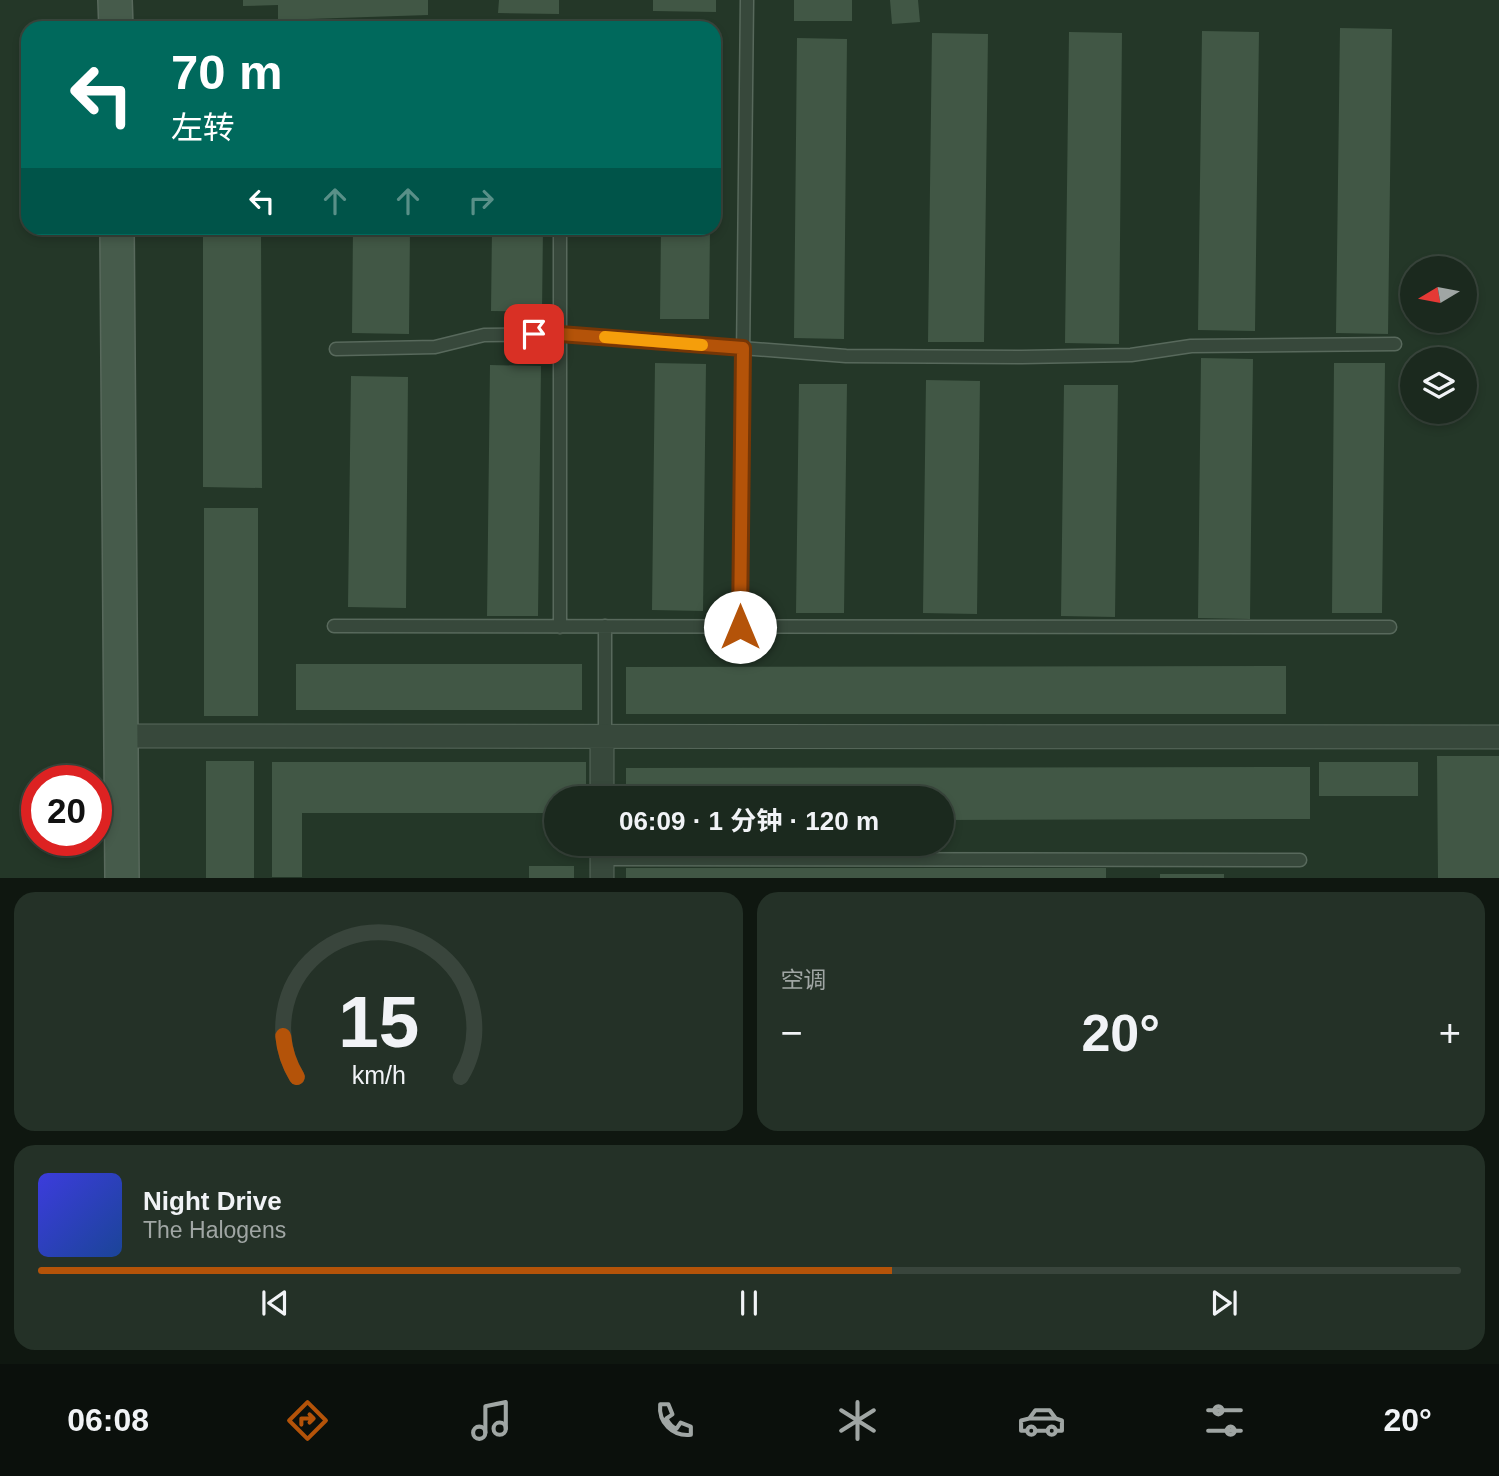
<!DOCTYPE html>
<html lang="zh">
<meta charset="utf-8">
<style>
body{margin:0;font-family:Helvetica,"Noto Sans SC",sans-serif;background:#243127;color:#f1f3f6;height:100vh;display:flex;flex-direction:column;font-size:26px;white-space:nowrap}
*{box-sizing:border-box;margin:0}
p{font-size:23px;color:#a0a6a4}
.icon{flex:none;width:38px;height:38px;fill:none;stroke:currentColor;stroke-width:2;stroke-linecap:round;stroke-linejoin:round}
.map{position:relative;height:878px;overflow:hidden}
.drawer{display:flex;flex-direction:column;gap:14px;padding:14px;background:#0f1710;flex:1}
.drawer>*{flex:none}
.guide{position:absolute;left:21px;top:21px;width:700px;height:214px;border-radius:21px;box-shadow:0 4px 10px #0003,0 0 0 2px #39453c;background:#00695c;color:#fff;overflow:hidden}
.needle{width:46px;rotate:260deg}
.controls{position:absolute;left:1400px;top:256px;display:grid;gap:14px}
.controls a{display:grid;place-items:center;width:77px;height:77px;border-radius:50%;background:#1b291e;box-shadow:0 4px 10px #0003,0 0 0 2px #39453c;font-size:35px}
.speed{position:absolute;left:21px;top:765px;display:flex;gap:14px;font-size:35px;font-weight:700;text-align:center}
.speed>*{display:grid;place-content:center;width:91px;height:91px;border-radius:50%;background:#1b291e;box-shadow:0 4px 10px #0003,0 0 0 2px #39453c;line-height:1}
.speed .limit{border:10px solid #d22;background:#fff;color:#111}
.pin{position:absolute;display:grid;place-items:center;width:60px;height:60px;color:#fff;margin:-30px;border-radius:14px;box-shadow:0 4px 10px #0006}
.me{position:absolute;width:77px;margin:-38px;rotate:0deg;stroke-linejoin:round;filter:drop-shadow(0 0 5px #0008)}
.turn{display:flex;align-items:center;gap:24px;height:147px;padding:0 35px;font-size:32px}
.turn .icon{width:91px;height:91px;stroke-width:2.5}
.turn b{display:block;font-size:49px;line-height:60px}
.lanes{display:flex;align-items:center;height:66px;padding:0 35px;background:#0003;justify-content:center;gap:35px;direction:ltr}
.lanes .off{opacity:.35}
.big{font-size:52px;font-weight:700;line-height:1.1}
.drawer .tile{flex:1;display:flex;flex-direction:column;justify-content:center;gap:10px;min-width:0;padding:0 24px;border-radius:21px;background:#243127}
.drawer .dial{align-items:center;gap:0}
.dial svg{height:182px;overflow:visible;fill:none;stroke:#39453c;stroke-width:7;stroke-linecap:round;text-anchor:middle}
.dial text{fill:#f1f3f6;stroke:none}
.song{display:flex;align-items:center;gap:21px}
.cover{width:84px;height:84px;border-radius:10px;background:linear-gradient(135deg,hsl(240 70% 55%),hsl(220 70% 35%))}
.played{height:7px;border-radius:4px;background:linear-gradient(90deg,#b45309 60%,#39453c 60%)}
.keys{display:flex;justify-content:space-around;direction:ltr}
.heat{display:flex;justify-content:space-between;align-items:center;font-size:38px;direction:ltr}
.drawer .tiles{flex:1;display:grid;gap:14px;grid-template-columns:1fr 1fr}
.tile:last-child{grid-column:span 2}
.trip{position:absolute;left:544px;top:786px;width:410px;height:70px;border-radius:35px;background:#1b291e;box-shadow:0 4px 10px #0003,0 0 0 2px #39453c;font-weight:700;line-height:70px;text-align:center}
.tab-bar{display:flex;height:112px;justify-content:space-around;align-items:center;background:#0b100c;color:#a0a6a4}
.tab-bar .icon{width:49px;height:49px}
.tab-bar .selected{color:#b45309}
.tab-bar b{font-size:32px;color:#f1f3f6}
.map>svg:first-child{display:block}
.building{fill:#415745}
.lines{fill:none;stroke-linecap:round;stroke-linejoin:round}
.service-casing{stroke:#58695c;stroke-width:15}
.minor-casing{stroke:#58695c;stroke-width:25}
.secondary-casing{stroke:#58695c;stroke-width:36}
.service{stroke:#37483b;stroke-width:12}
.minor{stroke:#37483b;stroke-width:23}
.secondary{stroke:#465b4b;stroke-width:33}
.route-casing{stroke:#753606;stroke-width:18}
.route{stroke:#b45309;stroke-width:12}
.slow{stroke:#f59e0b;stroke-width:12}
</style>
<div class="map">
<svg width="1499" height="878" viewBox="0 0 1499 878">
<rect width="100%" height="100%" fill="#243728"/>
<!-- building -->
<path class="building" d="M243,0h185v15l-150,5v-15l-35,1z
M499,0h60v14l-61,-1z
M653,0h63v12l-63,-1z
M794,0h58v21h-58z
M890,0h28l2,22 -28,2z
M1340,28l52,1 -4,305 -52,-1z
M1202,31l57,1 -4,299 -57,-1z
M1069,32l53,1 -3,311 -54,-1z
M932,33l56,1 -4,308h-56z
M797,38l50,1 -3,300 -50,-1z
M203,228h58l1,260 -59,-1z
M353,228h57l-1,106 -57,-1z
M492,228h51l-1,84 -51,-1z
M661,228h49l-1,91h-49z
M1201,358l52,1 -3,260 -52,-1z
M655,363l51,1 -3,247 -51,-1z
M1334,363h51l-3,250h-50z
M490,365l51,1 -3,250h-51z
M351,376l57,1 -2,231 -58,-1z
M926,380l54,1 -3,233 -54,-1z
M799,384h48l-3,229h-48z
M1064,385h54l-3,232 -54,-1z
M204,508h54v208h-54z
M296,664h286v46h-286z
M1286,666v48h-660v-47z
M1437,756h62v122h-61z
M206,761h48v117h-48z
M272,762h314v36h-30v15h-254v64h-30z
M1319,762h99v34h-99z
M1310,767v52l-368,1v-22h-316v-30z
M529,866h45v12h-45z
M626,868h480v10h-480z
M1160,874h64v4h-64z"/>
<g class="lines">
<defs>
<path id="service" d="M560,228v399
M336,349l99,-2 49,-12 76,-1 286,22 176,1 109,-2 60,-9 204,-2
M334,626l1056,1
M605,626v111
M740,627l7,-627
M602,859l698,1"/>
<path id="minor" d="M120,736l1379,1
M602,736v62
M602,844v34"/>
<path id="secondary" d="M115,0l1,28
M117,228l5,650"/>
</defs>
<!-- service casing -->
<use href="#service" class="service-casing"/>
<!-- minor casing -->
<use href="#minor" class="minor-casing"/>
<!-- secondary casing -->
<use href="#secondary" class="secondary-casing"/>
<!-- service -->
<use href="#service" class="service"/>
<!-- minor -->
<use href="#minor" class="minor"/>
<!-- secondary -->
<use href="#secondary" class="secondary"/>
</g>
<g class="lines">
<defs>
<path id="route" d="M534,334h26l183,14 -3,279"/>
</defs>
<!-- route casing -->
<use href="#route" class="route-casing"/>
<!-- route -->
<use href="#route" class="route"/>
<!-- slow -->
<path class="slow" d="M605,337l97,8"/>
</g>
</svg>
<div class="controls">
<a><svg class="needle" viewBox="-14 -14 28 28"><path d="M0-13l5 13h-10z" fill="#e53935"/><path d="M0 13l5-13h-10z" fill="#a0a6a4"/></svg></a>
<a><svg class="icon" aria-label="layers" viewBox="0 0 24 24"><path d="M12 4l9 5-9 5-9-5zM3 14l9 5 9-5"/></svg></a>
</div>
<div class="speed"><div class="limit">20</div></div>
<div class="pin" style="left:534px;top:334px;background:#d93025"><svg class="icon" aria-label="arrive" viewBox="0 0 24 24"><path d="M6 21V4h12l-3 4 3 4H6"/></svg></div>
<svg class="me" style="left:740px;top:627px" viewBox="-20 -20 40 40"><circle r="19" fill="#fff"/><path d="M0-13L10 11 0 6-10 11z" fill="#b45309"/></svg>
<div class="trip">06:09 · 1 分钟 · 120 m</div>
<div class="guide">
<div class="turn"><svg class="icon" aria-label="left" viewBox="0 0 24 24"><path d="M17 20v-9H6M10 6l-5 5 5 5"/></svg><div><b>70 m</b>左转</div></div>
<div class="lanes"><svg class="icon" aria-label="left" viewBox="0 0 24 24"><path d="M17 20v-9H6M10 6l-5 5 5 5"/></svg><svg class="icon off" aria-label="ahead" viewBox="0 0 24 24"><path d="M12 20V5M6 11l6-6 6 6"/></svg><svg class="icon off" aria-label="ahead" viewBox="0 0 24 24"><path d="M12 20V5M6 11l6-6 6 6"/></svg><svg class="icon off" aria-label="right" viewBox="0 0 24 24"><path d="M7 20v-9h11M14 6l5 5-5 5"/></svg></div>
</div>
</div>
<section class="drawer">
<div class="tiles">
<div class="tile dial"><svg viewBox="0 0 100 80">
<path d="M14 69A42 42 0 1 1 86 69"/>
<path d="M14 69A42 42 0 0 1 8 51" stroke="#b45309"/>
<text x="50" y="56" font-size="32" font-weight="700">15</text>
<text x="50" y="72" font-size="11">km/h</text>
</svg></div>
<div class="tile"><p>空调</p>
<div class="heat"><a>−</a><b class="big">20°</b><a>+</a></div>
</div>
<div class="tile">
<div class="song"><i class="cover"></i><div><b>Night Drive</b><p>The Halogens</p></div></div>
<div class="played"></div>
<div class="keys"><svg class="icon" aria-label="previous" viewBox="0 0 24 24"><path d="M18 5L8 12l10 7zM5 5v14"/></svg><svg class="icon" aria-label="pause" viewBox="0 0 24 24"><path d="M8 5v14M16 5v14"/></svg><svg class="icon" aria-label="next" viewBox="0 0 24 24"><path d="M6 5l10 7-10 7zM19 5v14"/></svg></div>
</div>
</div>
</section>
<nav class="tab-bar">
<b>06:08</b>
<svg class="icon selected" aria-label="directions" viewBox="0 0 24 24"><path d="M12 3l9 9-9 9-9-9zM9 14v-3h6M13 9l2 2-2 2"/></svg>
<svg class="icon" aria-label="music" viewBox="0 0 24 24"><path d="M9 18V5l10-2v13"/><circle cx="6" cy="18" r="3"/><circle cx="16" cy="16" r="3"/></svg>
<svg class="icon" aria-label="phone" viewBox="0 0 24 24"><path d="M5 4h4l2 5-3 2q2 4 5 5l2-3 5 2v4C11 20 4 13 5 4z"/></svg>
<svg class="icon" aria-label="climate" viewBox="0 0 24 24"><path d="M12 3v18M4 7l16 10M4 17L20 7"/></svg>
<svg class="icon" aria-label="car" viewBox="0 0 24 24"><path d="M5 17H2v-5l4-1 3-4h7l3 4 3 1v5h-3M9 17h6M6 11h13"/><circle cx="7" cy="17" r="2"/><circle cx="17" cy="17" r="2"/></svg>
<svg class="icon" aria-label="filters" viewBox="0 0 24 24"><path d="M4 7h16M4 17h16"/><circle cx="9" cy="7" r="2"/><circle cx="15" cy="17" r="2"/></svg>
<b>20°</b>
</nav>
